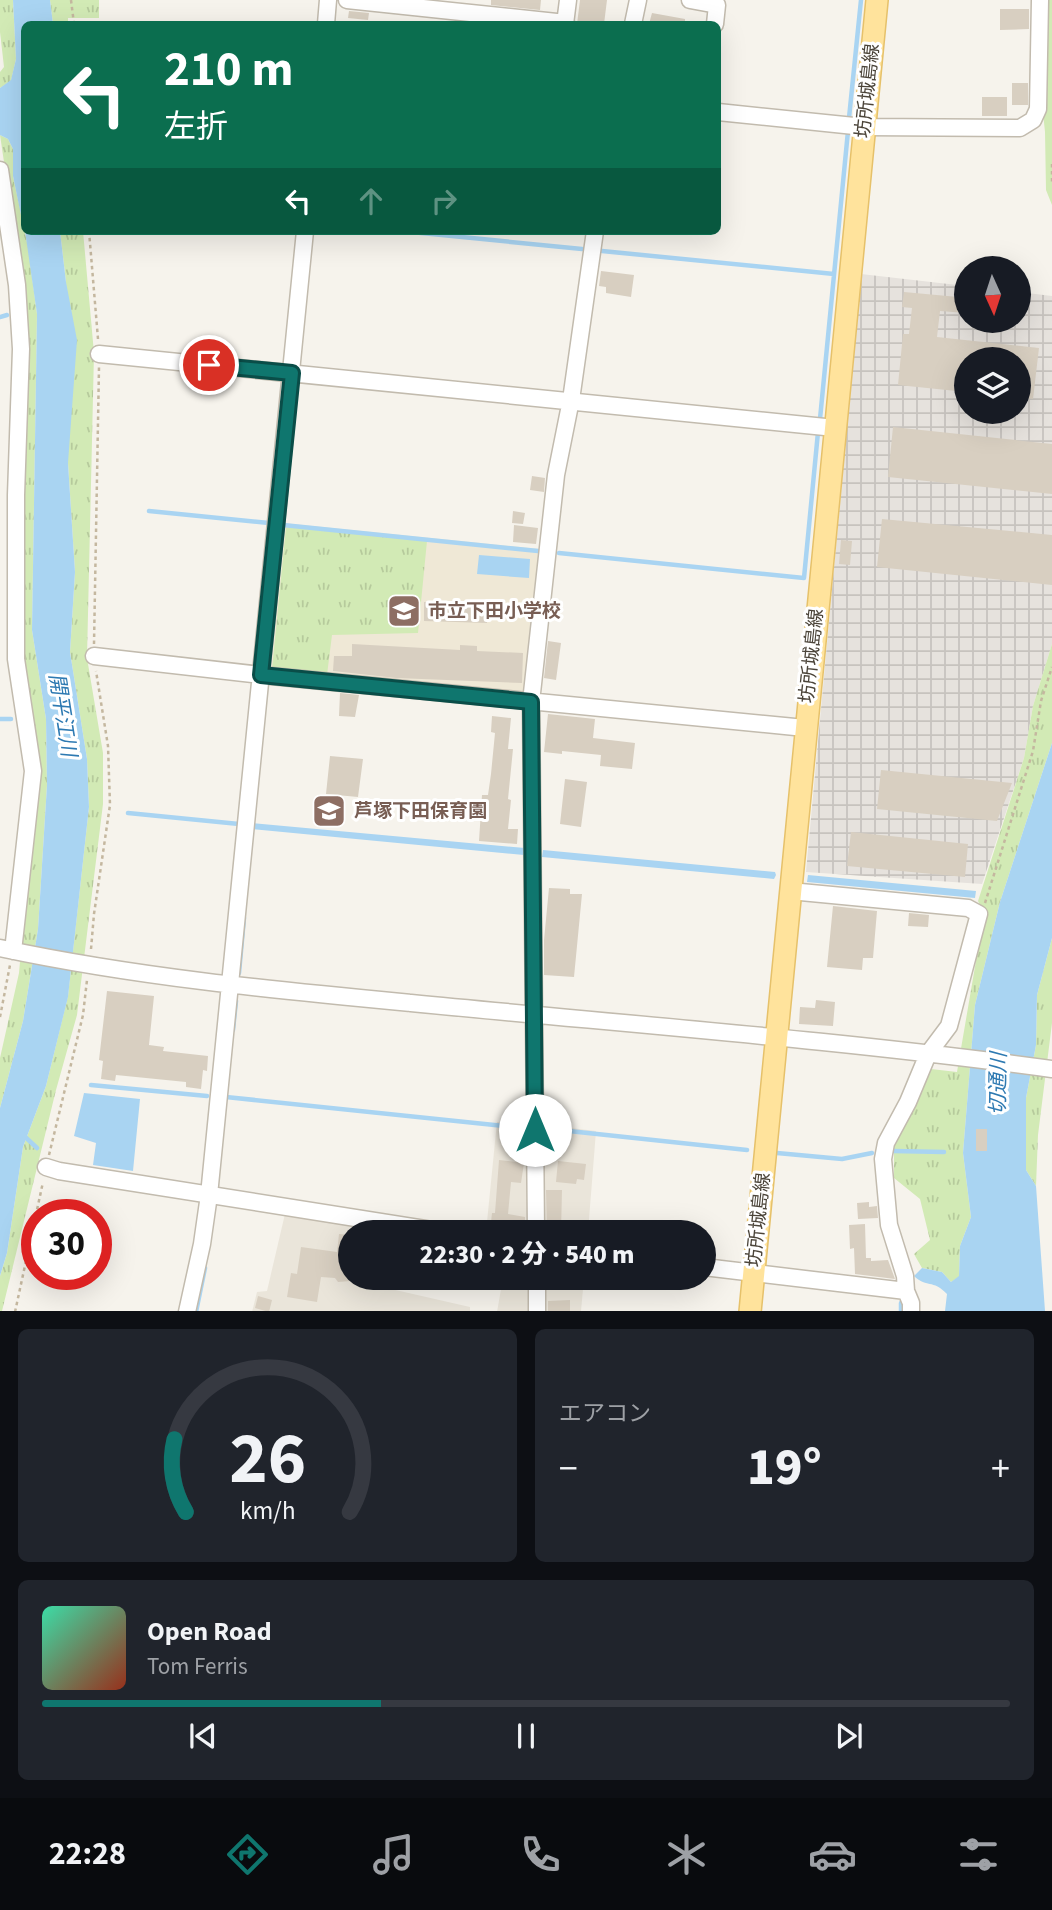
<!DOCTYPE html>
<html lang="ja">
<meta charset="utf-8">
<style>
body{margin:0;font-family:"Source Sans 3","Noto Sans JP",sans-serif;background:#20242c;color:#f1f3f6;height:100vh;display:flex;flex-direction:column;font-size:26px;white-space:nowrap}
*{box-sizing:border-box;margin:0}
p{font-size:23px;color:#9ea1a6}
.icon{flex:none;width:38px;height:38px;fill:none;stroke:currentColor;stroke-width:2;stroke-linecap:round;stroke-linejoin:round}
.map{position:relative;height:1311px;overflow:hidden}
.details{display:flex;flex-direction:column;gap:18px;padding:18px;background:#0d0f14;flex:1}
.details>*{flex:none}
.top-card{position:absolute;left:21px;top:21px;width:700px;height:214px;border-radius:10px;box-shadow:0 7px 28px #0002;background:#0b6e4f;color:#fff;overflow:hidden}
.needle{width:46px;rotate:177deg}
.fabs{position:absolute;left:954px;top:256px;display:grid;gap:14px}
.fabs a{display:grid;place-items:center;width:77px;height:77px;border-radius:50%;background:#171b24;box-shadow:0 7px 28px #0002;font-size:35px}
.speed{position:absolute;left:21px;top:1199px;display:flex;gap:14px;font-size:35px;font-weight:700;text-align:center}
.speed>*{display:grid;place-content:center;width:91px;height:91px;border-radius:50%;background:#171b24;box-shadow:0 7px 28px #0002;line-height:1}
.speed .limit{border:10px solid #d22;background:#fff;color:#111}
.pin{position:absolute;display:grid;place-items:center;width:60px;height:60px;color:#fff;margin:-30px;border:4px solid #fff;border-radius:50%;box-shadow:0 2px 7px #0007}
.me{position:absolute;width:77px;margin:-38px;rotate:0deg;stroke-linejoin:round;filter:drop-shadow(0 0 5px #0008)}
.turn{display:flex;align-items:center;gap:24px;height:147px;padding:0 28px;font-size:32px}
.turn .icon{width:91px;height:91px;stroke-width:2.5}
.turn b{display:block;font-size:49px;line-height:60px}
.lanes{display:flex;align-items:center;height:66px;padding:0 28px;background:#0003;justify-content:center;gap:35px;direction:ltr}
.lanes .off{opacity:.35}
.big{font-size:52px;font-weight:800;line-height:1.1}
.details .widget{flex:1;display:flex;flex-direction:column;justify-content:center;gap:10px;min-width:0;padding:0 24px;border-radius:10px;background:#20242c}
.details .dial{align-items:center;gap:0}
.dial svg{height:182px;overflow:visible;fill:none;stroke:#363941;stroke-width:7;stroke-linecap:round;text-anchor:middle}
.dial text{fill:#f1f3f6;stroke:none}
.song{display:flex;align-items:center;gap:21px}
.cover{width:84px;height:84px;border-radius:10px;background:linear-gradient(135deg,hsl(160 70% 55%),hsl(10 70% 35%))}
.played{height:7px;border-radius:4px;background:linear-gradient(90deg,#0f766e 35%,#363941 35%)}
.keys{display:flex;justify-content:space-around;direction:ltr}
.heat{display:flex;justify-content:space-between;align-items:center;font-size:38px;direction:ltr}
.details .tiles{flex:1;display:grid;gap:18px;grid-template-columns:1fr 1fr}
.widget:last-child{grid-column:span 2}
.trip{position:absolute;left:338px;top:1220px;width:378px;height:70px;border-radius:35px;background:#171b24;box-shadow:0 7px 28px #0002;font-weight:800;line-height:70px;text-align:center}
.tab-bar{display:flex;height:112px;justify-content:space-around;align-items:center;background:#090b0e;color:#9ea1a6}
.tab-bar .icon{width:49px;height:49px}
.tab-bar .active{color:#0f766e}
.tab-bar b{font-size:32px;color:#f1f3f6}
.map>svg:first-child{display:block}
.residential{fill:#eae5da}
.industrial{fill:url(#industrial-grid);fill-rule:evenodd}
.education{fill:#efe8d6}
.grass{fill:url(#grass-tufts)}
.water{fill:#a9d4f2}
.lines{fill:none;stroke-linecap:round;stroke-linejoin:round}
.stream{stroke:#a9d4f2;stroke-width:4.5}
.building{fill:#d8cfc1}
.minor-casing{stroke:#c2bbae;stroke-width:19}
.major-casing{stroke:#e6c16a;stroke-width:24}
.path{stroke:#c4b79f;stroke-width:2.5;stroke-dasharray:3.5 3.5;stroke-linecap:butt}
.minor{stroke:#fff;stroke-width:16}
.major{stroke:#ffe39c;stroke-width:21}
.route-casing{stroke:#0a4d48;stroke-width:18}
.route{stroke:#0f766e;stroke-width:12}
.labels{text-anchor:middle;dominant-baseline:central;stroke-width:6;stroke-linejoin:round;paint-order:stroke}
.street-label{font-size:19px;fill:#4b4439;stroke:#fff}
.education-label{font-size:19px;font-weight:bold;fill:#785e54;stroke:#fff;text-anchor:start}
.water-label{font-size:21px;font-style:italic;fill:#2e7ab2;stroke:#fff}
</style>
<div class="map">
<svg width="1052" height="1312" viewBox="0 0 1052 1312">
<defs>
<pattern id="industrial-grid" width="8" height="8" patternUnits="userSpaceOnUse" patternTransform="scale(1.75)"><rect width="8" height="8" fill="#e6e2dd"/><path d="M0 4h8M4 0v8" fill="none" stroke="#c7c3be"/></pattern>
<pattern id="grass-tufts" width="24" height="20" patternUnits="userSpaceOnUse" patternTransform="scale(1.75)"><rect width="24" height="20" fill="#d2eab5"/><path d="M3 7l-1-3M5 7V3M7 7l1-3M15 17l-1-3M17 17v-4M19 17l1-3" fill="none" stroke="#b6ca9c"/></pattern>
</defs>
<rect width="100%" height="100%" fill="#f6f3ec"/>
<!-- residential -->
<path class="residential" d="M497,1122l48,3 51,6 -8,101h-102z
M288,1201l83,11 -2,20h-19v46h43l-2,11 79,18v5h-218l5,-20 10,-1z
M503,1278h81l-3,33 -84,1z"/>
<!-- industrial -->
<path class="industrial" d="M861,274l105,12v34h52l1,-28 33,4v348l-19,62 -9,52 -42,126 -176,-12zM966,359h52v52h-52z"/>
<!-- education -->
<path class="education" d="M283,523l257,26 -17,149 -256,-25z"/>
<!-- grass -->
<path class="grass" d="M0,0h13l3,59 -5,22 -11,7v-16l4,-5 -4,-35z
M50,0h49v18h-31v6h-15z
M1044,0h8v205l-6,-15 -1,-58 -4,-38z
M0,135l8,4 5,10v27l15,71 9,67 -5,316 14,89 1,66 -9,144 -15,92 -23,87v-50l19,-85 18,-203 -16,-122 5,-337z
M60,231h23l11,122 -7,305 16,95v51l-26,211 -21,75 -54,221 -2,1v-36l7,-23 16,-106 23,-61 22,-90 21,-189 -2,-48 -17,-107 5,-80 -7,-109 -2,-181z
M286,527l141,14 -9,92 -86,2 -5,40 -55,-6z
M1052,644v99l-52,159 -25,103 -12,148 8,64 -11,29 -1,31 -8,5 -9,-10 -20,-4 -8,-14 16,-14 -10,-41 -26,-21v-38l37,-71 26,3 27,-158 -6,-13 46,-143 9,-52z
M1052,938v85l-14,112 -2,51 -10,-16v-72l10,-53 1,-50z"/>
<!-- water -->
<path class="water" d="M13,0h37l3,24h-29v206l-11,-54v-27l-5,-10 -8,-4v-47l11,-8 5,-21z
M25,231h35l6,51 11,58 -9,123 7,109 -5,80 17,107 2,48 -21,190 -22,89 -23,61 -16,106 -7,23v-168l23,-87 15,-92 9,-144 -1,-66 -14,-89 5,-316z
M479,555l51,4 -1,19 -52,-4z
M1052,743v195l-15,57 -1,50 -10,53v72l10,16 9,125h-100l2,-17c-14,-15 -21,-6 -33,-18l8,-8 20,4 9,10 8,-6 1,-30 11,-29 -8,-64 12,-148 25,-103z
M252,823l273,25 -1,7 -272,-26z
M543,850l232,22 1,3 -2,4 -232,-22z
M808,875l168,16 -1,7 -168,-16z
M84,1093l56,6 -7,72 -40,-6 3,-22 -22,-7z"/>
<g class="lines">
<!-- stream -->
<path class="stream" d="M849,118l12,-118
M401,231l181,18
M602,251l232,23
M0,317l7,-2
M820,419l28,-288
M149,511l120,12
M283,525l255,26
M559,553l245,25 14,-146
M0,719h11
M128,813l111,11
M239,973l5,-55
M233,1030l3,-29
M91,1085l116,11
M226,1097l278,29 15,5
M550,1129l197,21
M22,1134l15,14
M893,1151l51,1
M777,1153l65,6 30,-6
M901,1303v9
M196,1312l9,-44"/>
</g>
<!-- building -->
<path class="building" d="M491,0h50l-1,10 -49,-5z
M580,0h27l-3,24h-27z
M1000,9h29v20l-29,1z
M349,11l20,2 -1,7 -20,-2z
M652,13l33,6v5h-36z
M1012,83h16v22h-16z
M982,97h25v19h-25z
M601,271l33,4 -3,22 -25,-4v-6l-7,-1z
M904,292l54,5v2l8,1v13l-26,-2 -3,26 102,11 -6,51 -15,-2v-38h-52v33l-68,-7 5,-51h6l3,-26 -10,-1z
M893,427l159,17v50l-164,-17z
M532,476l13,2 -1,14 -14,-2z
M513,511l12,2 -2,11 -11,-1z
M882,519l170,16v50l-175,-18z
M514,525l24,3 -2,16 -23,-2z
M841,540l11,1 -2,24 -11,-1z
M424,602l63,2v19l-63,-2z
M548,641l13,2 -5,37 -12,-2z
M352,644l108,6v-5l17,1v5l46,2 -1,30 -126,-5 -63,-7 1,-15h18z
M340,693l19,2 -4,22 -16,-1z
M548,714l47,5 -2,19 42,5 -3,26 -32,-3 1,-11 -39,-4v3l-18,-2z
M492,716l19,2 -3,31h5l-5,50 3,1 -3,29h10l-1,15 -38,-3 3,-46h6l3,-21 4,-41 -4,-1z
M330,756l33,3 -5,38 -32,-3z
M881,770l131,13 -15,38 -120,-12z
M565,779l22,3 -6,45 -21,-3z
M851,832l117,12 -3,33 -118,-11z
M549,888l21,1v5h12l-8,83 -30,-2v-35z
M833,906l44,5 -4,47h-10l-1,12 -35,-3z
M909,913l20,2 -1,12 -20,-1z
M107,991l47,5 -5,49 15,2 -1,4 45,5 -1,15 -4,-1 -2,19 -15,-2v-5l-70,-7 -1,6 -14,-2 2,-18 -4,-1z
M816,1000l19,2 -2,24 -34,-2 1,-17 15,1z
M976,1129h11v22h-11z
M499,1160l25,3 -3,20 -10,-1 -3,32 17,3v15h-35l2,-19h3z
M558,1161l28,3 -2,16 -7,-1 -1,5 -20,-2z
M546,1190h16l-1,42h-14z
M869,1202v5l8,-1 1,12 -20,1 -1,-16z
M865,1224l1,34h5v3l17,-1 7,19 -40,-5 -1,-26 -4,1 -1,-24z
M339,1234l11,1v46l-12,1 -3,-4 -14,-1 -4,25 -30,-5 4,-24 6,1 4,-27 36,5z
M258,1296l14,4 -3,12 -14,-4z
M570,1300v12h-22v-11z"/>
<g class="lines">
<defs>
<path id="minor" d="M347,0l219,23
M690,0l27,5 -2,19
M326,24l2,-24
M565,24l3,-24
M633,24l5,-24
M718,112l146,15 156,1 13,-8 5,-11 2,-109
M0,170l17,115 4,64 -5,146v164l17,112 -20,180
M99,354l736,74
M94,656l167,19 544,53
M790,891l178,17 11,6 -30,112 -21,28 -20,48 -22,41 -3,16 6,66 16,51 1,15
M0,948c136,29 274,42 411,55 214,21 428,37 641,66
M46,1167l13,4 385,61
M536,1232l-5,-530 25,-227 15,-75 24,-169
M704,1267l202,24 5,12v9
M537,1278v34
M187,1312l15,-68 7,-49 96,-964"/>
<path id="major" d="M750,1312l127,-1312"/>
</defs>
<!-- minor casing -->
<use href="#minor" class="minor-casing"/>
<!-- major casing -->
<use href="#major" class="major-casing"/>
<!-- path -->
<path class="path" d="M71,0l3,24
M1052,164v20
M89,231l9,108
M94,644l5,-277
M985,903l48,-152 8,-50 11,-34
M91,949l3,-35 16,-109 -2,-59 -12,-75
M0,1017l10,-52
M49,1155l34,-140 4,-35
M15,1312l28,-130"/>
<!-- minor -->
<use href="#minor" class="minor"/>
<!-- major -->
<use href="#major" class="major"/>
</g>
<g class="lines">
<defs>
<path id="route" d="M209,365l83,8 -31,302 270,27 4,428"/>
</defs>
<!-- route casing -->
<use href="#route" class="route-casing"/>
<!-- route -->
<use href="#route" class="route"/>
</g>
<!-- icons -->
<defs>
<symbol id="school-square" viewBox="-11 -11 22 22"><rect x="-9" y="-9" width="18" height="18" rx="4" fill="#8d6e63" stroke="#fff"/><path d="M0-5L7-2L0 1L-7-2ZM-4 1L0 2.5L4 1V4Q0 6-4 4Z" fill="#fff"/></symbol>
</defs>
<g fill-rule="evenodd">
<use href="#school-square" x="385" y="592" width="38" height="38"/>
<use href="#school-square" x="310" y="792" width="38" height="38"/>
</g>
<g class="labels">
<!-- street labels -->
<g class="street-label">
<text transform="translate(868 91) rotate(-84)">坊所城島線</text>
<text transform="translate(812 656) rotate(-84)">坊所城島線</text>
<text transform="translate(759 1220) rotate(-84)">坊所城島線</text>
</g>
<!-- education labels -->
<g class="education-label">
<text x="428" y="611">市立下田小学校</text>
<text x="354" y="811">芦塚下田保育園</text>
</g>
<!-- water labels -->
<g class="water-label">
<text transform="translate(63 715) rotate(81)">開平江川</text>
<text transform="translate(998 1084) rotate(-89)">切通川</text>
</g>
</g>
</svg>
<div class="fabs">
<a><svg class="needle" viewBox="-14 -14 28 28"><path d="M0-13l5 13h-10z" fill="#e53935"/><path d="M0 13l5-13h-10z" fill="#9ea1a6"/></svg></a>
<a><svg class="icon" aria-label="layers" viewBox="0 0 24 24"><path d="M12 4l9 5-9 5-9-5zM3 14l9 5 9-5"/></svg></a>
</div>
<div class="speed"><div class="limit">30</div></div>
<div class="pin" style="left:209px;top:365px;background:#d93025"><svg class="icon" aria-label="arrive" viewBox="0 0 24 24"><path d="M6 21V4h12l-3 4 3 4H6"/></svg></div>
<svg class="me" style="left:535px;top:1130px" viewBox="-20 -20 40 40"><circle r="19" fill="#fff"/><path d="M0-13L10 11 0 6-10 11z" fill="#0f766e"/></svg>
<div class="trip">22:30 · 2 分 · 540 m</div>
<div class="top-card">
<div class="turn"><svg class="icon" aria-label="left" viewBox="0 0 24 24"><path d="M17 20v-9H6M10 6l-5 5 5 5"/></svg><div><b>210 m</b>左折</div></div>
<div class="lanes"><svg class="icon" aria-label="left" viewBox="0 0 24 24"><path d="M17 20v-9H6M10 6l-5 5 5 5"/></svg><svg class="icon off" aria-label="ahead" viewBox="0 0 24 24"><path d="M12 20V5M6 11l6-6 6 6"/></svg><svg class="icon off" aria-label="right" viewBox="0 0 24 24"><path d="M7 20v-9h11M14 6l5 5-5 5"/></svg></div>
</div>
</div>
<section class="details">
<div class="tiles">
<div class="widget dial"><svg viewBox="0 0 100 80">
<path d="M14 69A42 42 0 1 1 86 69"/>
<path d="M14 69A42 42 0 0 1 9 37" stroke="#0f766e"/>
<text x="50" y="56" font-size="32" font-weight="700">26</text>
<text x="50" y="72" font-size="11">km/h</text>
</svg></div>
<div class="widget"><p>エアコン</p>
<div class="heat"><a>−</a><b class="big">19°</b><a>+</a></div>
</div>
<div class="widget">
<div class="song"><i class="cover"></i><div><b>Open Road</b><p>Tom Ferris</p></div></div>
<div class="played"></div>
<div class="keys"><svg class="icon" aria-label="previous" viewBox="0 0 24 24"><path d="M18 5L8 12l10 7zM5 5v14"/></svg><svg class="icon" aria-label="pause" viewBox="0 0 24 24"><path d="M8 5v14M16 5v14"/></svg><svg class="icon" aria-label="next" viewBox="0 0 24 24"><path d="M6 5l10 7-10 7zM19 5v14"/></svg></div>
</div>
</div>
</section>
<nav class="tab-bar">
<b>22:28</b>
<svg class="icon active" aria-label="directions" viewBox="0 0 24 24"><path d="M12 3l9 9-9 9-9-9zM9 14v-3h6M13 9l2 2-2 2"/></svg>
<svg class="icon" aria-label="music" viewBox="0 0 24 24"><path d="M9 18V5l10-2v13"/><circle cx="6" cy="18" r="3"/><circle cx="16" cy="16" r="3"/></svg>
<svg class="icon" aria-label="phone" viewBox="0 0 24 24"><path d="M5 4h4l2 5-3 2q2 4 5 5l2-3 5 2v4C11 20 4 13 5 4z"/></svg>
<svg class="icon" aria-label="climate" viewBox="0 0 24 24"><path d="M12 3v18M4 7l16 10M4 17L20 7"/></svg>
<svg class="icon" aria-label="car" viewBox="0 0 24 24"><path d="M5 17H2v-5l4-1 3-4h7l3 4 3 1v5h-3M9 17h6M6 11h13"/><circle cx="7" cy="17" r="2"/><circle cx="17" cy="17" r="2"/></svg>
<svg class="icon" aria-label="filters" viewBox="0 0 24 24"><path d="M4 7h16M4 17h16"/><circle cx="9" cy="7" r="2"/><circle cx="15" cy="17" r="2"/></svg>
</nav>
